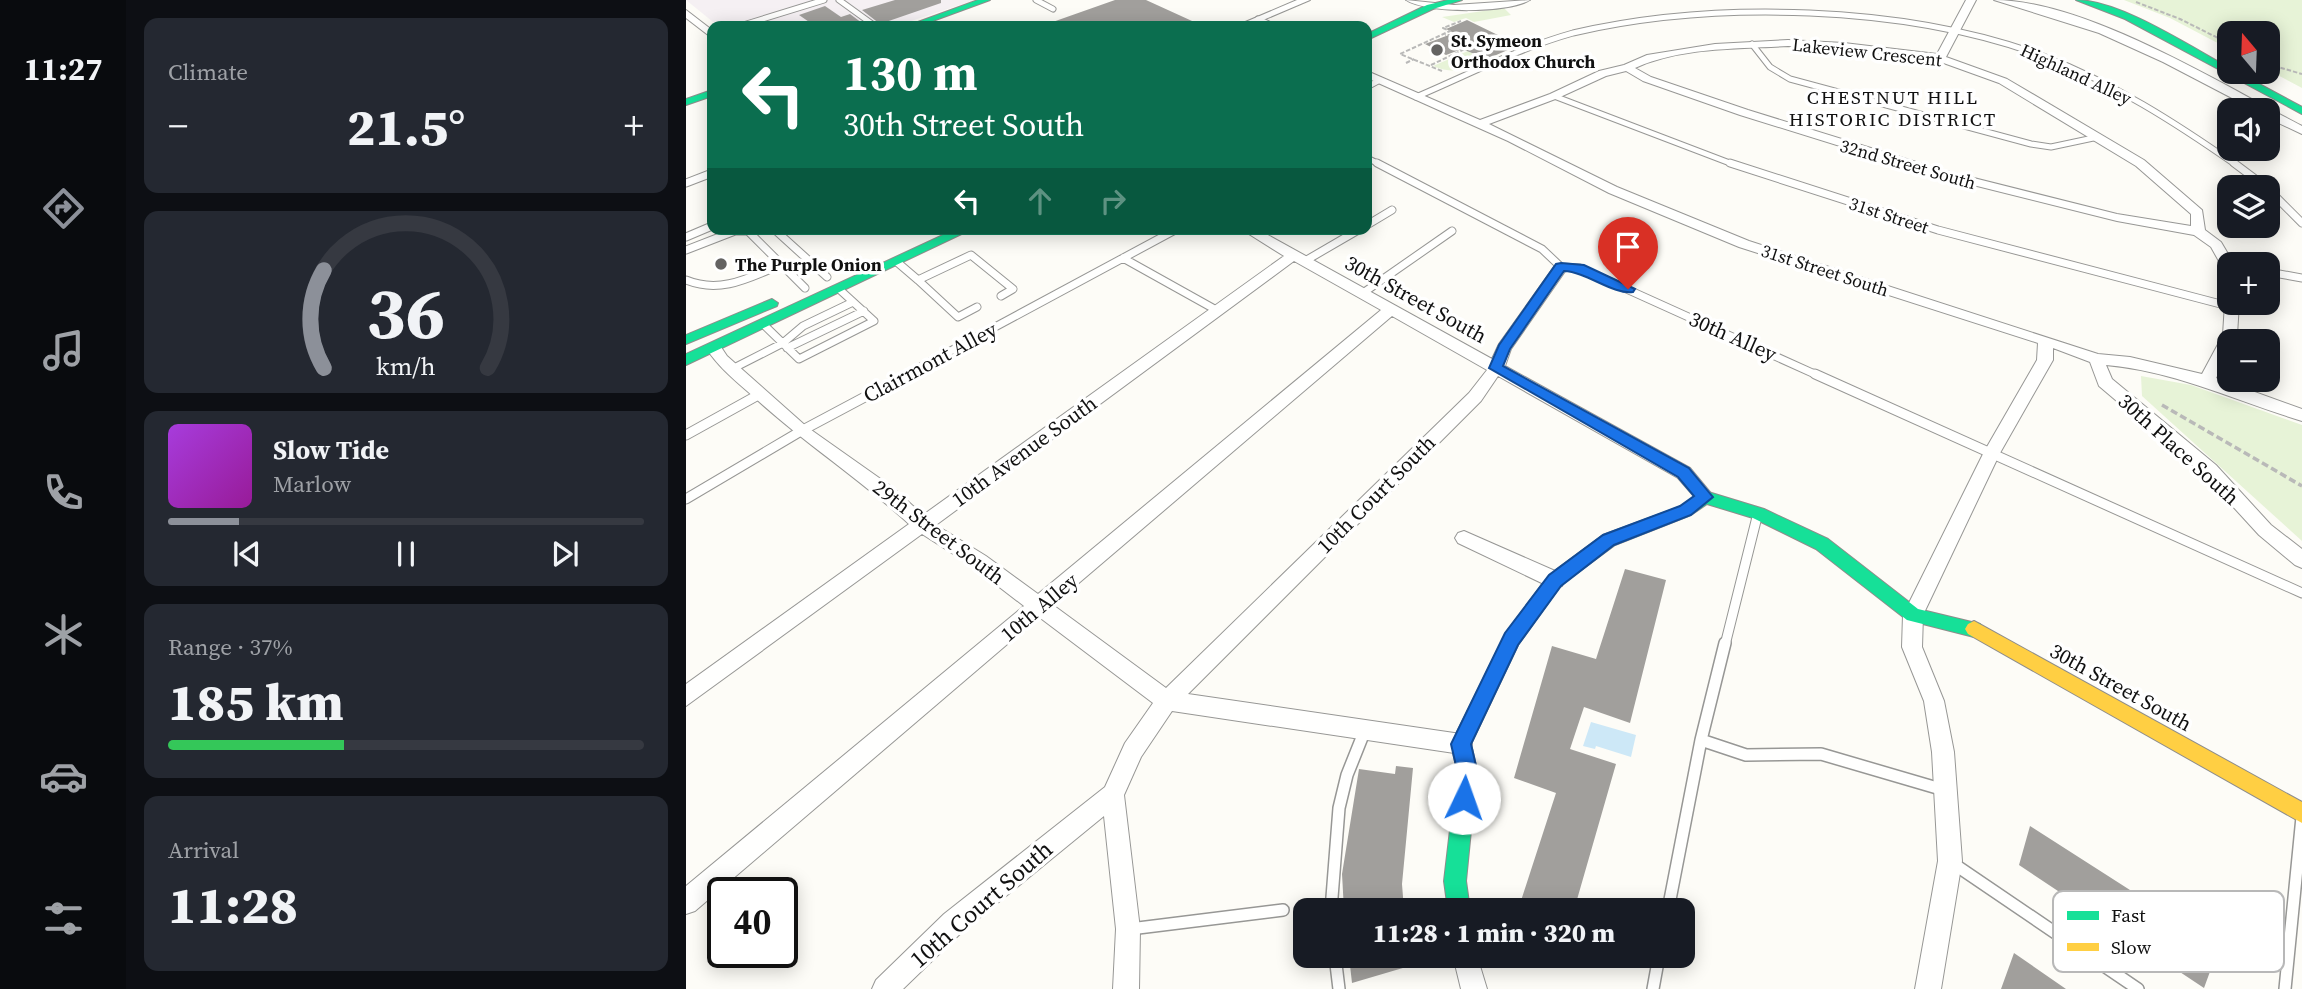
<!DOCTYPE html>
<meta charset="utf-8">
<style>
body{margin:0;font-family:"Source Serif 4",serif;background:#242831;color:#f1f3f6;height:100vh;display:flex;flex-direction:column;font-size:26px;white-space:nowrap}
*{box-sizing:border-box;margin:0}
p{font-size:23px;color:#9ea1a6}
.icon{flex:none;width:38px;height:38px;fill:none;stroke:currentColor;stroke-width:2;stroke-linecap:round;stroke-linejoin:round}
.map{position:relative;flex:1;overflow:hidden}
.drawer{display:flex;flex-direction:column;gap:18px;padding:18px;background:#0d0f14;width:560px}
.drawer>*{flex:none}
.guide{position:absolute;left:21px;top:21px;width:665px;height:214px;border-radius:14px;box-shadow:0 4px 18px #0003;background:#0b6e4f;color:#fff;overflow:hidden}
.needle{width:46px;rotate:341deg}
.fabs{position:absolute;left:1531px;top:21px;display:grid;gap:14px}
.fabs a{display:grid;place-items:center;width:63px;height:63px;border-radius:14px;background:#171b24;box-shadow:0 4px 18px #0003;font-size:35px}
.speed{position:absolute;left:21px;top:877px;display:flex;gap:14px;font-size:35px;font-weight:700;text-align:center}
.speed>*{display:grid;place-content:center;width:91px;height:91px;border-radius:50%;background:#171b24;box-shadow:0 4px 18px #0003;line-height:1}
.speed .limit{border:4px solid #111;border-radius:10px;background:#fff;color:#111}
.pin{position:absolute;display:grid;place-items:center;width:60px;height:60px;color:#fff;margin:-72px -30px;border-radius:50% 50% 50% 0;rotate:-45deg;box-shadow:0 0 7px #0007}
.pin .icon{rotate:45deg}
.me{position:absolute;width:77px;margin:-38px;rotate:3deg;stroke-linejoin:round;filter:drop-shadow(0 0 5px #0008)}
.turn{display:flex;align-items:center;gap:24px;height:147px;padding:0 21px;font-size:32px}
.turn .icon{width:91px;height:91px;stroke-width:2.5}
.turn b{display:block;font-size:49px;line-height:60px}
.lanes{display:flex;align-items:center;height:66px;padding:0 21px;background:#0003;justify-content:center;gap:35px;direction:ltr}
.lanes .off{opacity:.35}
.big{font-size:52px;font-weight:800;line-height:1.1}
.drawer .widget{flex:1;display:flex;flex-direction:column;justify-content:center;gap:10px;min-width:0;padding:0 24px;border-radius:14px;background:#242831}
.drawer .dial{align-items:center;gap:0}
.dial svg{height:182px;overflow:visible;fill:none;stroke:#363941;stroke-width:7;stroke-linecap:round;text-anchor:middle}
.dial text{fill:#f1f3f6;stroke:none}
.song{display:flex;align-items:center;gap:21px}
.cover{width:84px;height:84px;border-radius:10px;background:linear-gradient(135deg,hsl(280 70% 55%),hsl(300 70% 35%))}
.played{height:7px;border-radius:4px;background:linear-gradient(90deg,#8c9099 15%,#363941 15%)}
.keys{display:flex;justify-content:space-around;direction:ltr}
.heat{display:flex;justify-content:space-between;align-items:center;font-size:38px;direction:ltr}
.charge{height:10px;border-radius:5px;background:linear-gradient(90deg,#34c759 37%,#363941 0)}
.trip{position:absolute;left:607px;top:898px;width:402px;height:70px;border-radius:14px;background:#171b24;box-shadow:0 4px 18px #0003;font-weight:800;line-height:70px;text-align:center}
main{display:flex;flex:1;min-height:0}
.tabs{display:flex;flex-direction:column;width:126px;justify-content:space-around;align-items:center;background:#090b0e;color:#9ea1a6}
.tabs .icon{width:49px;height:49px}
.tabs .on{color:#8c9099}
.tabs b{font-size:32px;color:#f1f3f6}
.map>svg:first-child{display:block}
.industrial{fill:#f5f0f3}
.green{fill:#e7f3d7}
.water{fill:#cde8f7}
.building{fill:#a19f9c}
.lines{fill:none;stroke-linecap:round;stroke-linejoin:round}
.lane-far3-casing{stroke:#979795;stroke-width:7}
.lane-far2-casing{stroke:#979795;stroke-width:9}
.lane-far1-casing{stroke:#979795;stroke-width:11}
.lane-casing{stroke:#979795;stroke-width:14}
.street-casing{stroke:#979795;stroke-width:2}
.fast-casing{stroke:#8e8d8b;stroke-width:2}
.slow-casing{stroke:#8e8d8b;stroke-width:2}
.path-far1{stroke:#b9b9b8;stroke-width:2;stroke-dasharray:4.5 2;stroke-linecap:butt}
.path{stroke:#b9b9b8;stroke-width:3.5;stroke-dasharray:7 3.5;stroke-linecap:butt}
.lane-far3{stroke:#fffffe;stroke-width:5}
.lane-far2{stroke:#fffffe;stroke-width:7}
.lane-far1{stroke:#fffffe;stroke-width:9}
.lane{stroke:#fffffe;stroke-width:11}
.street{fill:#fffffe;fill-rule:evenodd}
.fast{fill:#16e098;fill-rule:evenodd}
.slow{fill:#ffcf43;fill-rule:evenodd}
.route{fill:#1a73e8;stroke:#114b97;stroke-width:2}
.poi-dot{fill:#646362;stroke:#fff;stroke-width:2.5}
.labels{text-anchor:middle;dominant-baseline:central;stroke-width:7;stroke-linejoin:round;paint-order:stroke}
.far-poi-label{font-size:18px;font-weight:bold;fill:#111;stroke:#fff;text-anchor:start}
.far-street-label{font-size:18px;fill:#111;stroke:#fff}
.far-neighbourhood-label{font-size:19px;letter-spacing:2px;fill:#111;stroke:#fff}
.street-label{font-size:21px;fill:#111;stroke:#fff}
.near-street-label{font-size:24px;fill:#111;stroke:#fff}
.key{fill:#fff;stroke:#b8b8b8;stroke-width:2}
.key-label{font-size:19px;fill:#111}
</style>
<main>
<nav class="tabs">
<b>11:27</b>
<svg class="icon on" aria-label="directions" viewBox="0 0 24 24"><path d="M12 3l9 9-9 9-9-9zM9 14v-3h6M13 9l2 2-2 2"/></svg>
<svg class="icon" aria-label="music" viewBox="0 0 24 24"><path d="M9 18V5l10-2v13"/><circle cx="6" cy="18" r="3"/><circle cx="16" cy="16" r="3"/></svg>
<svg class="icon" aria-label="phone" viewBox="0 0 24 24"><path d="M5 4h4l2 5-3 2q2 4 5 5l2-3 5 2v4C11 20 4 13 5 4z"/></svg>
<svg class="icon" aria-label="climate" viewBox="0 0 24 24"><path d="M12 3v18M4 7l16 10M4 17L20 7"/></svg>
<svg class="icon" aria-label="car" viewBox="0 0 24 24"><path d="M5 17H2v-5l4-1 3-4h7l3 4 3 1v5h-3M9 17h6M6 11h13"/><circle cx="7" cy="17" r="2"/><circle cx="17" cy="17" r="2"/></svg>
<svg class="icon" aria-label="filters" viewBox="0 0 24 24"><path d="M4 7h16M4 17h16"/><circle cx="9" cy="7" r="2"/><circle cx="15" cy="17" r="2"/></svg>
</nav>
<section class="drawer">
<div class="widget"><p>Climate</p>
<div class="heat"><a>−</a><b class="big">21.5°</b><a>+</a></div>
</div>
<div class="widget dial"><svg viewBox="0 0 100 80">
<path d="M14 69A42 42 0 1 1 86 69"/>
<path d="M14 69A42 42 0 0 1 14 26" stroke="#8c9099"/>
<text x="50" y="56" font-size="32" font-weight="700">36</text>
<text x="50" y="72" font-size="11">km/h</text>
</svg></div>
<div class="widget">
<div class="song"><i class="cover"></i><div><b>Slow Tide</b><p>Marlow</p></div></div>
<div class="played"></div>
<div class="keys"><svg class="icon" aria-label="previous" viewBox="0 0 24 24"><path d="M18 5L8 12l10 7zM5 5v14"/></svg><svg class="icon" aria-label="pause" viewBox="0 0 24 24"><path d="M8 5v14M16 5v14"/></svg><svg class="icon" aria-label="next" viewBox="0 0 24 24"><path d="M6 5l10 7-10 7zM19 5v14"/></svg></div>
</div>
<div class="widget"><p>Range · 37%</p><b class="big">185 km</b><div class="charge"></div></div>
<div class="widget"><p>Arrival</p><b class="big">11:28</b></div>
</section>
<div class="map">
<svg width="1616" height="989" viewBox="0 0 1616 989">
<rect width="100%" height="100%" fill="#fdfcf7"/>
<!-- industrial -->
<path class="industrial" d="M0,0h289l-79,26h-178z"/>
<!-- green -->
<path class="green" d="M1438,0h178v88l-34,-18v-37h-38l-1,16 -59,-31z
M818,8l7,7 -37,7 -8,-4 -12,4 -12,-5z
M782,51l18,10c-18,10 -35,13 -53,5z
M1455,376l50,9 111,40v116l-160,-145z"/>
<!-- water -->
<path class="water" d="M905,722l45,13 -5,22 -35,-11 -1,3 -12,-3z"/>
<!-- building -->
<path class="building" d="M209,0h46v3l-61,21 -18,-14z
M429,0h31l57,26h-155l-1,-2z
M139,6l16,11 9,-3 16,12h-51l-16,-11z
M781,20l37,18 -3,1 16,7 -30,13 -25,-10 -16,6 -21,-11 29,-11 -8,-4z
M939,569l41,11 -36,143 -46,-16 -14,42 46,15 -42,146h-56l38,-117 -42,-15 38,-132 44,13z
M710,766l17,2 -11,116 2,26h-60l-2,-36 17,-105 36,5z
M1344,826l189,121 -15,41 -185,-123z
M1328,953l52,36h-65z
M663,956h81v4l-78,23z"/>
<g class="lines">
<defs>
<path id="lane-far3" d="M153,0l36,26
M350,0l17,9
M572,19l15,7
M54,26l84,-26
M1066,44l18,23 20,12 241,65 20,3 47,-10
M681,87l13,-7
M868,96l181,69
M730,97c52,-22 103,-49 157,-64 142,-33 332,-28 470,23 69,26 133,67 193,109
M681,158l14,7"/>
<path id="lane-far2" d="M691,163l165,86 19,18 19,1 239,108
M1044,163l208,67 294,77
M1548,163l32,24
M0,183l26,-10
M1582,189l34,34
M681,225l25,-15
M88,229l53,48
M0,237l26,-11
M0,250l49,-19h13l57,57
M437,258l95,53
M619,261l55,-32
M211,262l21,18 53,-25 42,34 -12,7
M1582,272l34,6
M0,280c34,14 63,-2 94,-15
M232,280l40,37 19,-10
M677,293l89,-62
M78,325l35,34 75,-38 -35,-32
M101,348l77,-37
M46,369l51,-26 20,-17 50,-24
M218,376l273,-147"/>
<path id="lane-far1" d="M1129,374l487,219
M0,435l74,-41
M0,499l115,-68 107,-57
M1039,645l33,-132"/>
<path id="lane" d="M1015,740l45,15 75,-1 123,36
M1265,862l187,127
M645,910l8,-102 8,-33 18,-45
M982,910l33,-170 24,-97
M444,929l153,-19
M649,956l4,33
M967,989l6,-33
M1599,989l17,-172"/>
<path id="street" d="M611,0h13l-61,26h-13z
M720,0l48,5 76,-5c-21,13 -102,14 -124,0z
M1280,0h10l-30,57 61,22 137,81 58,50 3,20 16,12 13,22h-4v9l-5,-1 -14,-25 -17,-12 -77,-14 -184,-46 -193,-60 -97,-34 -17,-10 -20,5 -48,22 -69,26 128,63 132,54 349,113 32,3 72,17 21,-39 2,-32 5,-4v4h9l-2,32 -3,6h-4v10l-14,27 86,31v12c-66,-20 -127,-50 -196,-56l6,14 104,86 55,60 31,24v19l-7,-3 -36,-30 -55,-60 -105,-89 -9,-24 -37,-14v12l-53,93 -77,162 -1,32 22,54 10,51 8,109 -21,128h-26l23,-128 -6,-109 -8,-51 -22,-54 1,-32 81,-163 53,-92 1,-17 -299,-96 -130,-54 -101,-52 -141,-63v-7l113,49 70,-26 49,-23 25,-6 23,-10 68,-11 73,-4 56,3 93,11zM1102,46l56,3 94,12 61,22 137,83 55,48v12l-74,-12 -175,-44 -194,-60 -97,-33 -16,-9c46,-21 103,-19 153,-22z
M1308,0c92,0 227,84 308,126v8l-34,-16v-8h-13l-92,-48 -64,-29z
M0,10l26,20v8l-26,-20z
M555,229h16l235,130 7,-15 57,-80h10l2,3 -57,82 -6,17 185,102 24,29 -3,5h-12l-21,-24 -180,-102 -17,25 -293,293 273,40 8,3 3,7 -3,7 -8,3 -289,-43 -31,46 -17,38 16,134 -1,60h-26l3,-60 -12,-113 -142,116 -59,57h-31l4,-9 68,-66 161,-127 20,-44 28,-40 -114,-86 -344,294 -9,3v-28l338,-280 -52,-40 -50,-32 -236,172v-22l223,-160c-49,-45 -105,-81 -154,-126 -18,-16 -36,-30 -49,-50l3,-4h10l8,12 80,71 85,60 31,28 361,-259zM608,261l87,49 -343,284 -52,-38 -50,-31zM706,316l95,54 -18,23 -303,295 -113,-83z
M778,531l98,43 2,6 -2,6 -7,2 -7,-2 -90,-43 -3,-5 3,-5z
M767,956h24l10,33h-26z"/>
<path id="fast" d="M292,0h12l-71,26h-12z
M762,0h14l-29,9 -66,31v-6l60,-29z
M1390,0c44,0 113,46 154,68v4h7l65,35v7l-177,-95z
M26,90v6l-26,9v-6z
M270,229h16l-286,136v-11z
M86,299l6,4 -1,3 -91,38v-9z
M1019,491l59,18 64,30 90,70 62,15 3,5 -3,5 -6,3 -67,-17 -91,-71 -63,-31 -46,-14 -16,11 -76,30 -54,40 -43,60 -47,99 6,26 -11,111 4,29h-22l-4,-29 13,-111 -6,-26 55,-111 43,-58 54,-40 76,-28z"/>
<path id="slow" d="M1288,621l328,181v21l-334,-189 -3,-5 3,-5z"/>
</defs>
<!-- lane-far3 casing -->
<use href="#lane-far3" class="lane-far3-casing"/>
<!-- lane-far2 casing -->
<use href="#lane-far2" class="lane-far2-casing"/>
<!-- lane-far1 casing -->
<use href="#lane-far1" class="lane-far1-casing"/>
<!-- lane casing -->
<use href="#lane" class="lane-casing"/>
<!-- street casing -->
<use href="#street" class="street-casing"/>
<!-- fast casing -->
<use href="#fast" class="fast-casing"/>
<!-- slow casing -->
<use href="#slow" class="slow-casing"/>
<!-- path-far1 -->
<path class="path-far1" d="M1450,2l44,17 50,25
M720,63l8,-4
M1582,64l34,10
M745,65l38,-18 -1,-5 -11,-7h-12
M756,71l-42,-17 50,-23 -7,-3 18,-7"/>
<!-- path -->
<path class="path" d="M1476,405l140,81"/>
<!-- lane-far3 -->
<use href="#lane-far3" class="lane-far3"/>
<!-- lane-far2 -->
<use href="#lane-far2" class="lane-far2"/>
<!-- lane-far1 -->
<use href="#lane-far1" class="lane-far1"/>
<!-- lane -->
<use href="#lane" class="lane"/>
<!-- street -->
<use href="#street" class="street"/>
<!-- fast -->
<use href="#fast" class="fast"/>
<!-- slow -->
<use href="#slow" class="slow"/>
</g>
<!-- route -->
<path class="route" d="M875,263l23,2 51,24 -2,3c-20,3 -46,-20 -69,-21l-54,78 -7,17 186,102 24,29 -22,18 -77,30 -53,41 -43,59 -47,99 6,26 -6,35 -7,3 -7,-3 -3,-7 3,-28 -6,-26 54,-111 44,-58 54,-40 77,-29 14,-10 -16,-19 -189,-109 10,-23 57,-81z"/>
<!-- markers -->
<g class="poi-dot">
<circle cx="751" cy="50" r="7"/>
<circle cx="35" cy="264" r="7"/>
</g>
<g class="labels">
<!-- far-poi labels -->
<g class="far-poi-label">
<text x="765" y="40">St. Symeon<tspan x="765" dy="21">Orthodox Church</tspan></text>
<text x="49" y="264">The Purple Onion</text>
</g>
<!-- far-street labels -->
<g class="far-street-label">
<text transform="translate(1181 52) rotate(6)">Lakeview Crescent</text>
<text transform="translate(1390 74) rotate(25)">Highland Alley</text>
<text transform="translate(1222 164) rotate(16)">32nd Street South</text>
<text transform="translate(1203 215) rotate(18)">31st Street</text>
<text transform="translate(1139 270) rotate(18)">31st Street South</text>
</g>
<!-- far-neighbourhood labels -->
<g class="far-neighbourhood-label">
<text x="1207" y="97">CHESTNUT HILL<tspan x="1207" dy="22">HISTORIC DISTRICT</tspan></text>
</g>
<!-- street labels -->
<g class="street-label">
<text transform="translate(730 299) rotate(29)">30th Street South</text>
<text transform="translate(1047 336) rotate(24)">30th Alley</text>
<text transform="translate(244 362) rotate(-28)">Clairmont Alley</text>
<text transform="translate(1493 449) rotate(42)">30th Place South</text>
<text transform="translate(338 451) rotate(-36)">10th Avenue South</text>
<text transform="translate(690 494) rotate(-45)">10th Court South</text>
<text transform="translate(253 532) rotate(37)">29th Street South</text>
<text transform="translate(353 607) rotate(-40)">10th Alley</text>
<text transform="translate(1435 687) rotate(29)">30th Street South</text>
</g>
<!-- near-street labels -->
<g class="near-street-label">
<text transform="translate(295 904) rotate(-41)">10th Court South</text>
</g>
</g>
<!-- legend -->
<rect x="1367" y="891" width="231" height="81" rx="10" class="key"/>
<rect x="1381" y="911" width="32" height="9" fill="#16e098"/>
<rect x="1381" y="943" width="32" height="8" fill="#ffcf43"/>
<g class="key-label">
<text x="1425" y="922">Fast</text>
<text x="1425" y="954">Slow</text>
</g>
</svg>
<div class="fabs">
<a><svg class="needle" viewBox="-14 -14 28 28"><path d="M0-13l5 13h-10z" fill="#e53935"/><path d="M0 13l5-13h-10z" fill="#9ea1a6"/></svg></a>
<a><svg class="icon" aria-label="sound" viewBox="0 0 24 24"><path d="M4 9h4l5-4v14l-5-4H4zM17 9q2 3 0 6"/></svg></a>
<a><svg class="icon" aria-label="layers" viewBox="0 0 24 24"><path d="M12 4l9 5-9 5-9-5zM3 14l9 5 9-5"/></svg></a>
<a>+</a>
<a>−</a>
</div>
<div class="speed"><div class="limit">40</div></div>
<div class="pin" style="left:942px;top:289px;background:#d93025"><svg class="icon" aria-label="arrive" viewBox="0 0 24 24"><path d="M6 21V4h12l-3 4 3 4H6"/></svg></div>
<svg class="me" style="left:778px;top:798px" viewBox="-20 -20 40 40"><circle r="19" fill="#fff"/><path d="M0-13L10 11 0 6-10 11z" fill="#1a73e8"/></svg>
<div class="trip">11:28 · 1 min · 320 m</div>
<div class="guide">
<div class="turn"><svg class="icon" aria-label="left" viewBox="0 0 24 24"><path d="M17 20v-9H6M10 6l-5 5 5 5"/></svg><div><b>130 m</b>30th Street South</div></div>
<div class="lanes"><svg class="icon" aria-label="left" viewBox="0 0 24 24"><path d="M17 20v-9H6M10 6l-5 5 5 5"/></svg><svg class="icon off" aria-label="ahead" viewBox="0 0 24 24"><path d="M12 20V5M6 11l6-6 6 6"/></svg><svg class="icon off" aria-label="right" viewBox="0 0 24 24"><path d="M7 20v-9h11M14 6l5 5-5 5"/></svg></div>
</div>
</div>
</main>
